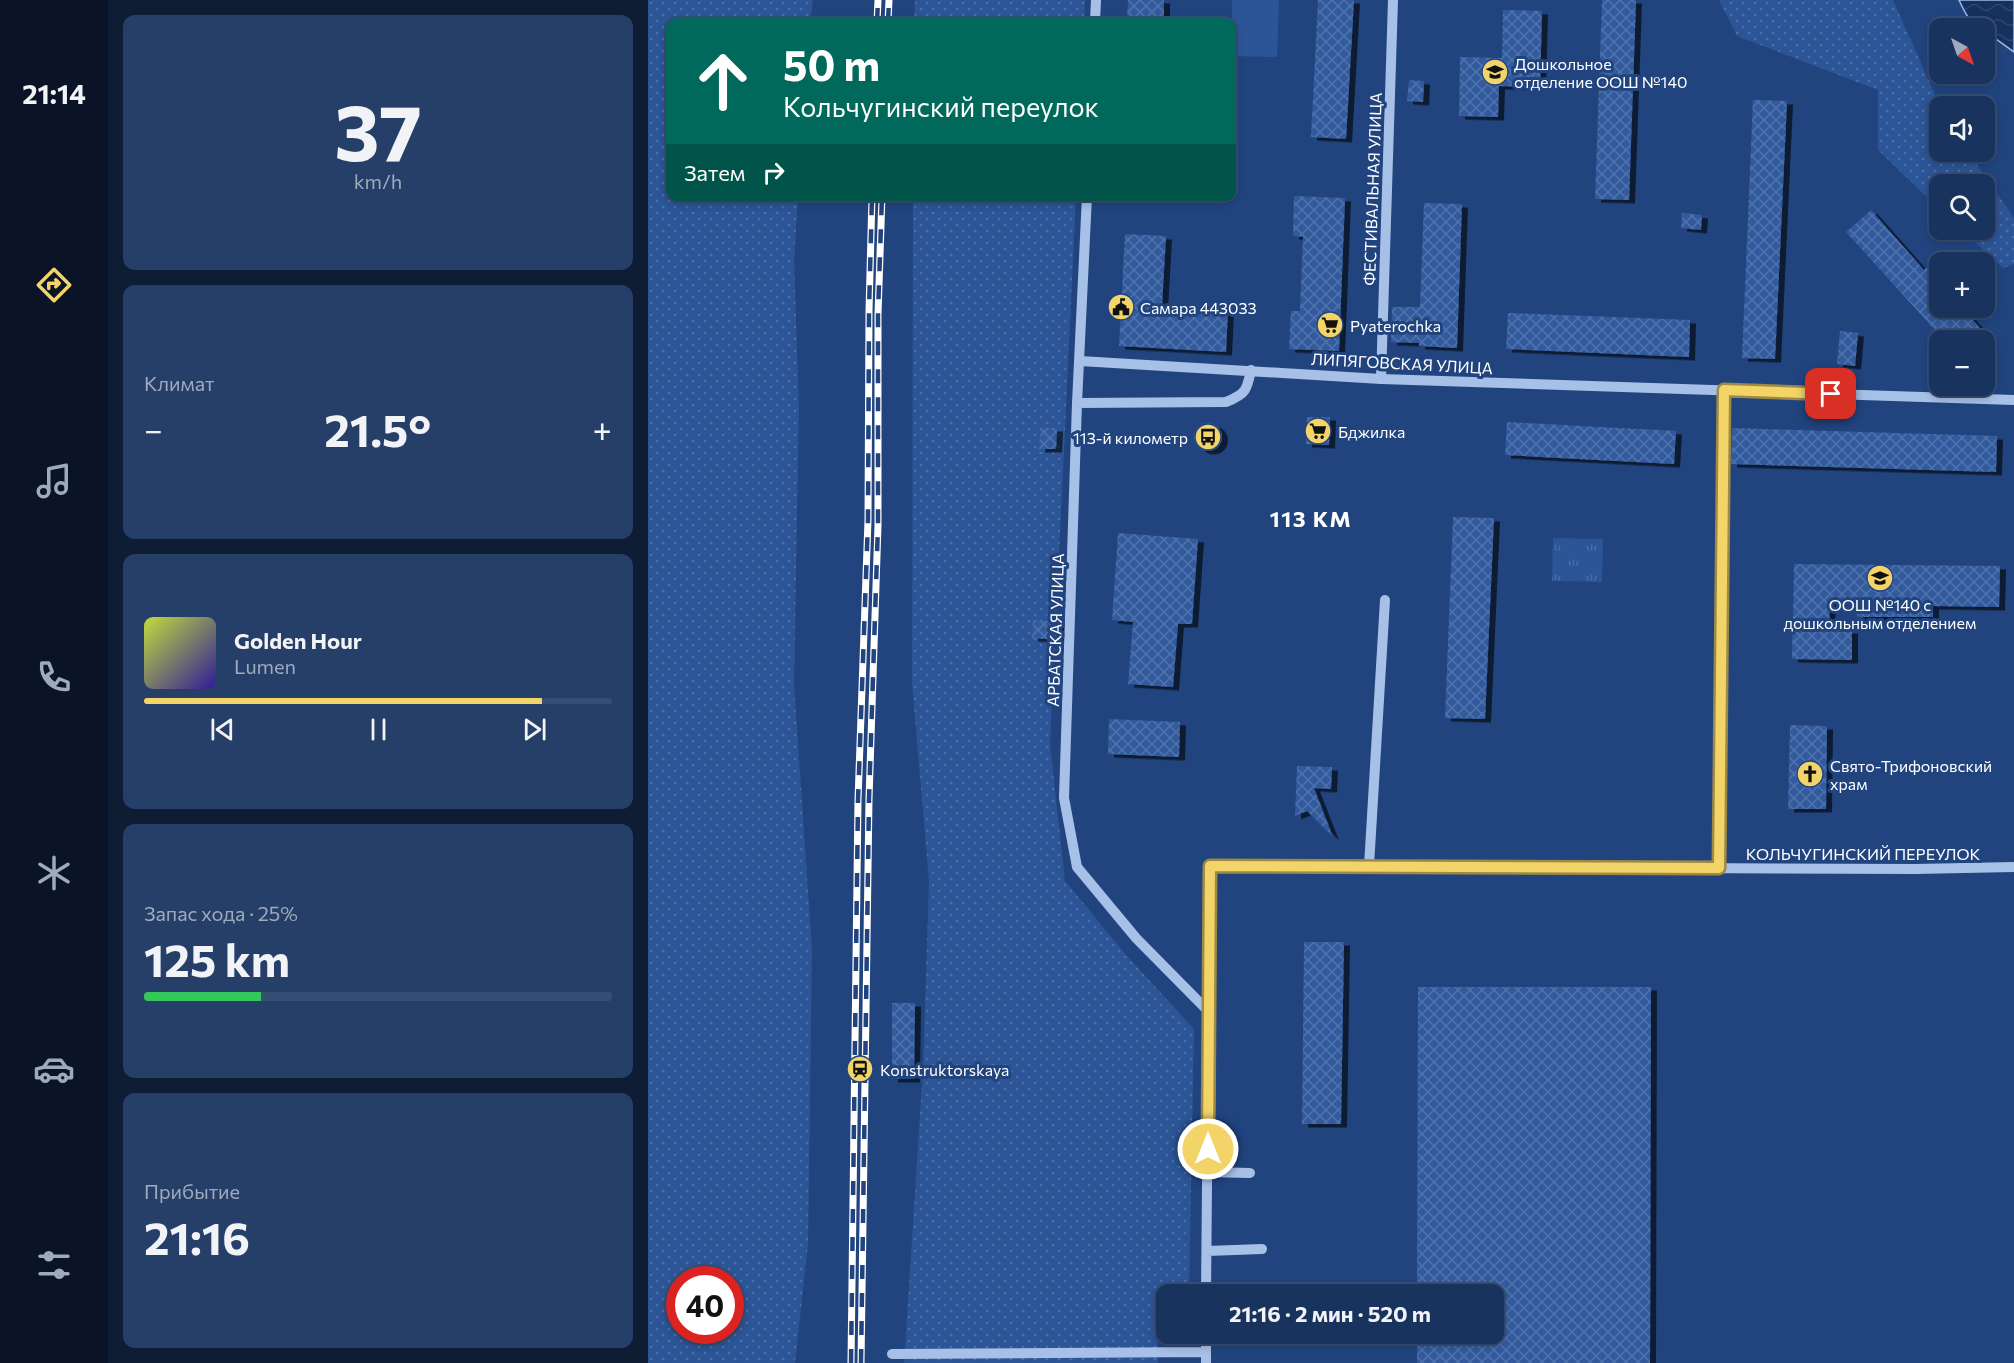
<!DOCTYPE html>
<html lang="ru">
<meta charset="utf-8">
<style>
body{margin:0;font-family:Commissioner,sans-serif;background:#263f68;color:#f1f3f6;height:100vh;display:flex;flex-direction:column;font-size:22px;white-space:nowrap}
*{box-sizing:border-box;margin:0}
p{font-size:20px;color:#9faabd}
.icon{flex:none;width:33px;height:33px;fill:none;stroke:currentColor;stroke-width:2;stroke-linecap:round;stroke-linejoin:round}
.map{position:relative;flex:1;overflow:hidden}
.side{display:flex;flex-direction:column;gap:15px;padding:15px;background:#0e1c34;width:540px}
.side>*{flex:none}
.top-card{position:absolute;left:18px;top:18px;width:570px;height:183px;border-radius:12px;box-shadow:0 3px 9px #0003,0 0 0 2px #374e74;background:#00695c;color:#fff;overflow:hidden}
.needle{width:39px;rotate:140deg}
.buttons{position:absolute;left:1281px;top:18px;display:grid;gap:12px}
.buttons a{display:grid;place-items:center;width:66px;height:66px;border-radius:12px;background:#19335f;box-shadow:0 3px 9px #0003,0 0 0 2px #374e74;font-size:30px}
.speed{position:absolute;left:18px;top:1266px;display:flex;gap:12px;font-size:30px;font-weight:700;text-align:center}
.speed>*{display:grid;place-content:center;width:78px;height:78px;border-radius:50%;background:#19335f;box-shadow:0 3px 9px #0003,0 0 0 2px #374e74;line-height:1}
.speed .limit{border:9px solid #d22;background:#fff;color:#111}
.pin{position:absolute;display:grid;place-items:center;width:51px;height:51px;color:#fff;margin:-26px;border-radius:12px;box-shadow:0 3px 9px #0006}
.me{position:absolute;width:66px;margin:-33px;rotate:0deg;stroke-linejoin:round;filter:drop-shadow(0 0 4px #0008)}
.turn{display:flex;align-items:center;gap:21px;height:126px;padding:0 18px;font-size:27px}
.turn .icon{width:78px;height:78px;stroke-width:2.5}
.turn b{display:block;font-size:42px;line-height:51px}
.then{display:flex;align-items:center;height:57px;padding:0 18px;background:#0003;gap:12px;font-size:22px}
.big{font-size:45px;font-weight:700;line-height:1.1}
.side .widget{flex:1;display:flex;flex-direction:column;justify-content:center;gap:9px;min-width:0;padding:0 21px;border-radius:12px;background:#263f68}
.side .dial{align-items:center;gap:0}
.dial b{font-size:78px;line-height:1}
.song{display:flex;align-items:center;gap:18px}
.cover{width:72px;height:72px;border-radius:9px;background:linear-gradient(135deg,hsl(70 70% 55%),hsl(250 70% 35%))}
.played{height:6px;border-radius:3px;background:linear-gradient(90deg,#f3d468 85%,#374e74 85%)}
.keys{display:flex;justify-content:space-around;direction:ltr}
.heat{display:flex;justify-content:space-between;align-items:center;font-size:33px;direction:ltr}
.charge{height:9px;border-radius:4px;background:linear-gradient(90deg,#34c759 25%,#374e74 0)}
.trip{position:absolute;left:508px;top:1284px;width:348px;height:60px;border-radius:12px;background:#19335f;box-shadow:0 3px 9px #0003,0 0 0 2px #374e74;font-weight:700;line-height:60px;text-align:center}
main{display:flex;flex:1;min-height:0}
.dock{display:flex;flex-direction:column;width:108px;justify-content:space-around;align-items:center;background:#0a1426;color:#9faabd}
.dock .icon{width:42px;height:42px}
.dock .active{color:#f3d468}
.dock b{font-size:27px;color:#f1f3f6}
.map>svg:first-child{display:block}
.grass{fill:url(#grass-dots);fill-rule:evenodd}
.park{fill:url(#park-tufts)}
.pitch{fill:#2b5597}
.water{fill:url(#water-waves);stroke:#9abae8;stroke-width:1.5}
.building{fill:url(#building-cross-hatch);filter:url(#shadow)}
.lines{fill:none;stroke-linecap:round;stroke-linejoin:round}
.minor{stroke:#a7c0e7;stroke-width:10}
.rail-casing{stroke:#fff;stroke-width:7}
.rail{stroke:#21447f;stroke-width:4.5;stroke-dasharray:14;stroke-linecap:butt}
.route-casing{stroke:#9e8a44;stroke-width:15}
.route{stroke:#f3d468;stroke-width:10}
.labels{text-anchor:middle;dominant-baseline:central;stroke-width:6;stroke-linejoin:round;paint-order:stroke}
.poi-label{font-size:16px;fill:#fff;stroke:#21447f;text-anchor:start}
.street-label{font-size:16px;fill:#fff;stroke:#21447f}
.district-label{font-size:22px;font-weight:bold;letter-spacing:1.5px;fill:#fff;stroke:#21447f}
</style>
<main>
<nav class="dock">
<b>21:14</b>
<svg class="icon active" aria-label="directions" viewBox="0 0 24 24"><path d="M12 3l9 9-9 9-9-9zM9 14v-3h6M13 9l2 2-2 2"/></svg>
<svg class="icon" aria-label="music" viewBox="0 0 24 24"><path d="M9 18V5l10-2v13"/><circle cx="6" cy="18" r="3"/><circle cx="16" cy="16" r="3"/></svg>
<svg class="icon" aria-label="phone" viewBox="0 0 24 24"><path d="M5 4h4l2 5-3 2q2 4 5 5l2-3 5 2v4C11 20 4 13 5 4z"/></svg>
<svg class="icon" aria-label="climate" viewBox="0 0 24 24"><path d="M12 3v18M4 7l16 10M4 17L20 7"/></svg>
<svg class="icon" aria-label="car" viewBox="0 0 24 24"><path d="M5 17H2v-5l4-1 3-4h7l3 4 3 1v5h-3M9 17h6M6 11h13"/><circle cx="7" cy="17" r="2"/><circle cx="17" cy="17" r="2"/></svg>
<svg class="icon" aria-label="filters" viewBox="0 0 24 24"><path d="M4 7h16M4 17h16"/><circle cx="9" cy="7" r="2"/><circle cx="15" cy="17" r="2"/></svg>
</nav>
<section class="side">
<div class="widget dial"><b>37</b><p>km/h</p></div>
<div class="widget"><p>Климат</p>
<div class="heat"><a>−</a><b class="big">21.5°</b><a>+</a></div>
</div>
<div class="widget">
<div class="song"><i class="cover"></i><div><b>Golden Hour</b><p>Lumen</p></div></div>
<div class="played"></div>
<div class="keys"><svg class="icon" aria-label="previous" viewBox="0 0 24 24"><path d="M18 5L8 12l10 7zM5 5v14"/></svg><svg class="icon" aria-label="pause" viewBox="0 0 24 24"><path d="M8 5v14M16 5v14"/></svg><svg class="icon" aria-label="next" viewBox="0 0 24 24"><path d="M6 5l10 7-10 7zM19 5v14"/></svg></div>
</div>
<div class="widget"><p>Запас хода · 25%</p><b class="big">125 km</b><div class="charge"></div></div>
<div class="widget"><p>Прибытие</p><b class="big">21:16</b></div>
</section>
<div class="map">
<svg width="1366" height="1363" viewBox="0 0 1366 1363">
<defs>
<pattern id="grass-dots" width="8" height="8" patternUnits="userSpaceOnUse" patternTransform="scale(1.5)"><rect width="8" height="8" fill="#2b5597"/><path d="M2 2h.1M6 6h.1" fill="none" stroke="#4b6ea7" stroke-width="1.8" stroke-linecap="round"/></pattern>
<pattern id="park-tufts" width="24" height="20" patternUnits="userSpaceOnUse" patternTransform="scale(1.5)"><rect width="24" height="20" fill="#2b5597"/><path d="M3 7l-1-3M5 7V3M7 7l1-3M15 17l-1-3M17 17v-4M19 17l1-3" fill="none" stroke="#4b6ea7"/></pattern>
<pattern id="water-waves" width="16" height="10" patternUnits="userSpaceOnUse" patternTransform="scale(1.5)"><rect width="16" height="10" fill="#17315f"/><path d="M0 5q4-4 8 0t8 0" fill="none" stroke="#2e466f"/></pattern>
<pattern id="building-cross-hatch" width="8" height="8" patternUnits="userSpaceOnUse" patternTransform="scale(1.5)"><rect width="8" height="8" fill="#315a9d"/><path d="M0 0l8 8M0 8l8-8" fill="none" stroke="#5073ac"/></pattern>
<filter id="shadow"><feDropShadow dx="6" dy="3.5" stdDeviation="0" flood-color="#0009"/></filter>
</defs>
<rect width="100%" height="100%" fill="#21447f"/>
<!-- grass -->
<path class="grass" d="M0,0h165l-3,22h-140v174l128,1 -4,63 5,146 -5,279 18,265 -4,294 -13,119h-147zM32,1280h50v50h-50z
M267,0h170l-1,22h-170z
M1071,0h174l47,106v46h28l46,66v46l-11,4 -41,-38h22v-46h-44l-1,25 -61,-59v-60l-141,-54z
M265,197h163l-26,547 15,137 61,74 68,74 -5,265h-22v35l-10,5 1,29h-254l19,-294 6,-188 -17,-198z"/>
<!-- park -->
<path class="park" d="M905,538l50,1 -1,43 -50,-1z"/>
<!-- pitch -->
<path class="pitch" d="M584,0h47l-2,57 -45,-1z"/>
<!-- water -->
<path class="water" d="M1311,0h55v52l-29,-21 -1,-3c-14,-3 -19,-15 -25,-28z"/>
<!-- building -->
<path class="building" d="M480,0h36v22h-37z
M670,0h36l-8,139 -35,-2z
M954,0h34l-7,200 -34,-1z
M855,10l39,1 -2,76 -41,-1 -1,31 -39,-1 1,-59 42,1z
M761,80l15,1 -1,21 -16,-1z
M1105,100l34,1 -12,258 -33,-1z
M646,196l51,2 -6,153 -50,-2 2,-38h9l3,-74 -10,-1z
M776,203l38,1 -5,144 -38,-2v-3l-28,-1 1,-35h28z
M1223,210l53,60 3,-3 13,15v26h22l29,32h-47l-98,-108z
M1034,213l20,2 -1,15 -20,-2z
M477,234l41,2 -4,70 66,4 -2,42 -107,-6z
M860,313l182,7 -1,37 -183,-8z
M1192,331l18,2 -3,33 -18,-2z
M659,417h23l-1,28 -23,-1z
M859,422l169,9 -2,33 -169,-9z
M546 437a14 14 0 1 1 28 0a14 14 0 1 1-28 0Z
M393,428h16l-1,21h-17z
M1084,428l265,8 -1,36 -265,-8z
M805,517l41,1 -9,201 -40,-1z
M470,533l80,6 -6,85h-14l-5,63 -45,-3 5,-62 -21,-2z
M1146,564l206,2 -1,41 -66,-1v11h-76v-17h-27l-1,30h23v30l-60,-1z
M385,620l28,2 -1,18 -28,-2z
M461,719l71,3 -1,35 -71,-3z
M1142,725l37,1 -1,83h-38z
M649,766l35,1 -1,22 -17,-1 19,49 -26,-26 -12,5z
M656,942h40l-3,182h-39z
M770,987h233l-1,376h-233v-29h77v-40h-77z
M244,1003h23l-1,76h-22z"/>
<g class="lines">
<!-- minor -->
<path class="minor" d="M447,22l1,-22
M439,196l-10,207 -13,395 13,69 59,71 73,74
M432,361l301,18 633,21
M733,379l12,-379
M429,403l149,-1c20,-8 21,-12 25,-32
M721,866l16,-266
M1071,868l5,-478
M559,1172l43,1
M559,1251l55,-2
M558,1294l4,-428 705,3 99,-2
M244,1354l314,-2
M558,1363v-29"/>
<defs>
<path id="rail" d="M229,22l1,-22
M240,22l1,-22
M203,1363l7,-563 10,-280 1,-209 3,-115
M213,1363l8,-564 9,-274v-211l4,-118"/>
</defs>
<!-- rail casing -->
<use href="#rail" class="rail-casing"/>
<!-- rail -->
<use href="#rail" class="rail"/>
</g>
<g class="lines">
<defs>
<path id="route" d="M560,1149l2,-283 509,2 5,-478 107,4"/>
</defs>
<!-- route casing -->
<use href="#route" class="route-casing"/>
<!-- route -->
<use href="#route" class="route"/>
</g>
<!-- icons -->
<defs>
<symbol id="school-disc" viewBox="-11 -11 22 22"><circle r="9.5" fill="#f3d468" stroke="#21447f"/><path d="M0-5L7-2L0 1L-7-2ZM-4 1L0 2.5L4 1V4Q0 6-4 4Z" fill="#111"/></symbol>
<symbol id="civic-disc" viewBox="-11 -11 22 22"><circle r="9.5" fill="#f3d468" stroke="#21447f"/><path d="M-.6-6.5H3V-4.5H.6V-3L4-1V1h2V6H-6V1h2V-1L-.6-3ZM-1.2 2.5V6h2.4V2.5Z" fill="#111"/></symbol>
<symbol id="supermarket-disc" viewBox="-11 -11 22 22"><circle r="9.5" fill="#f3d468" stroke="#21447f"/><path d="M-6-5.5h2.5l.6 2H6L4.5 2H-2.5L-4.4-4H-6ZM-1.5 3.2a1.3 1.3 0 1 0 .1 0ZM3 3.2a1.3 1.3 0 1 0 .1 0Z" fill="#111"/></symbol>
<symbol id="bus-disc" viewBox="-11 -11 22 22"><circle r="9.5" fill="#f3d468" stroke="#21447f"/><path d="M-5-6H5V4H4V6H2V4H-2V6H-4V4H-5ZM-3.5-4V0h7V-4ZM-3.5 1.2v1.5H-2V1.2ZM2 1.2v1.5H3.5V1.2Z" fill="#111"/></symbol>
<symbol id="church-disc" viewBox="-11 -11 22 22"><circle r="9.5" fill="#f3d468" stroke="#21447f"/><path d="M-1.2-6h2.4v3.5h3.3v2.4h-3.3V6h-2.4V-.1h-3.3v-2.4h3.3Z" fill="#111"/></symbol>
<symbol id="station-disc" viewBox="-11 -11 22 22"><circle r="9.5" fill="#f3d468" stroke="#21447f"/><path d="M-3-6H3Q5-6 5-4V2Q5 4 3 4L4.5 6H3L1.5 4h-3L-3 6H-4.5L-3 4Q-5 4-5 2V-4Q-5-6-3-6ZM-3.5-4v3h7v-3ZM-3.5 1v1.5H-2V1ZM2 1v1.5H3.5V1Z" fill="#111"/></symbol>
</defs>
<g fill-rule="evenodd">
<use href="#school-disc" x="832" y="57" width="30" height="30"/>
<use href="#civic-disc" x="458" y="292" width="30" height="30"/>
<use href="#supermarket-disc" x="667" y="310" width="30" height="30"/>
<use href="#supermarket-disc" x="655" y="416" width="30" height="30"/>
<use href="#bus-disc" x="545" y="422" width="30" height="30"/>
<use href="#school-disc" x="1217" y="563" width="30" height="30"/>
<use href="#church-disc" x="1147" y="759" width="30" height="30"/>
<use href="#station-disc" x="197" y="1054" width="30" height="30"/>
</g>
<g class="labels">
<!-- poi labels -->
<g class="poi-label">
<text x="866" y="63">Дошкольное<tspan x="866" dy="18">отделение ООШ №140</tspan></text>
<text x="492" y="307">Самара 443033</text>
<text x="702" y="325">Pyaterochka</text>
<text x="690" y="431">Бджилка</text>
<text x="540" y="437" text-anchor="end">113-й километр</text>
<text x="1232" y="604" text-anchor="middle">ООШ №140 с<tspan x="1232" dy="18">дошкольным отделением</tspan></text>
<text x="1182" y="765">Свято-Трифоновский<tspan x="1182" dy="18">храм</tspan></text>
<text x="232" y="1069">Konstruktorskaya</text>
</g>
<!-- street labels -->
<g class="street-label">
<text transform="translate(724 189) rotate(-88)">ФЕСТИВАЛЬНАЯ УЛИЦА</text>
<text transform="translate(754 363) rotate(3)">ЛИПЯГОВСКАЯ УЛИЦА</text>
<text transform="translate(407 630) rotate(-88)">АРБАТСКАЯ УЛИЦА</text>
<text x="1215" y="853">КОЛЬЧУГИНСКИЙ ПЕРЕУЛОК</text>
</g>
<!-- district labels -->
<g class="district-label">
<text x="663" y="518">113 КМ</text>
</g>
</g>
</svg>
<div class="buttons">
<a><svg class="needle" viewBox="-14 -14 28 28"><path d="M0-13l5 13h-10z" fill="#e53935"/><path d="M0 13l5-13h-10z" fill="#9faabd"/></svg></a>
<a><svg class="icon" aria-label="sound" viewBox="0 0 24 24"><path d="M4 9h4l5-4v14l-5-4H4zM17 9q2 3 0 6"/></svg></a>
<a><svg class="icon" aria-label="search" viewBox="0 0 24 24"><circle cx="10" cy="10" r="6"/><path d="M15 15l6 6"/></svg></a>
<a>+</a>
<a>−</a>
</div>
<div class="speed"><div class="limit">40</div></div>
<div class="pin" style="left:1183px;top:394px;background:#d93025"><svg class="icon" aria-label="arrive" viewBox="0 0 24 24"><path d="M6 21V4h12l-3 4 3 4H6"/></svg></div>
<svg class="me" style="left:560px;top:1149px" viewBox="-20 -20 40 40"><circle r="17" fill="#f3d468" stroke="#fff" stroke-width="3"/><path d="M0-11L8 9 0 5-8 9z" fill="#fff"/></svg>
<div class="trip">21:16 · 2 мин · 520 m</div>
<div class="top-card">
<div class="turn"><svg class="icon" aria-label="ahead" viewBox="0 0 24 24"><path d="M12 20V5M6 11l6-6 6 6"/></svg><div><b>50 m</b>Кольчугинский переулок</div></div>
<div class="then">Затем<svg class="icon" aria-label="right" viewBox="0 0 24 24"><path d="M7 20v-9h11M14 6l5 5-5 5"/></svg></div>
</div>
</div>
</main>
